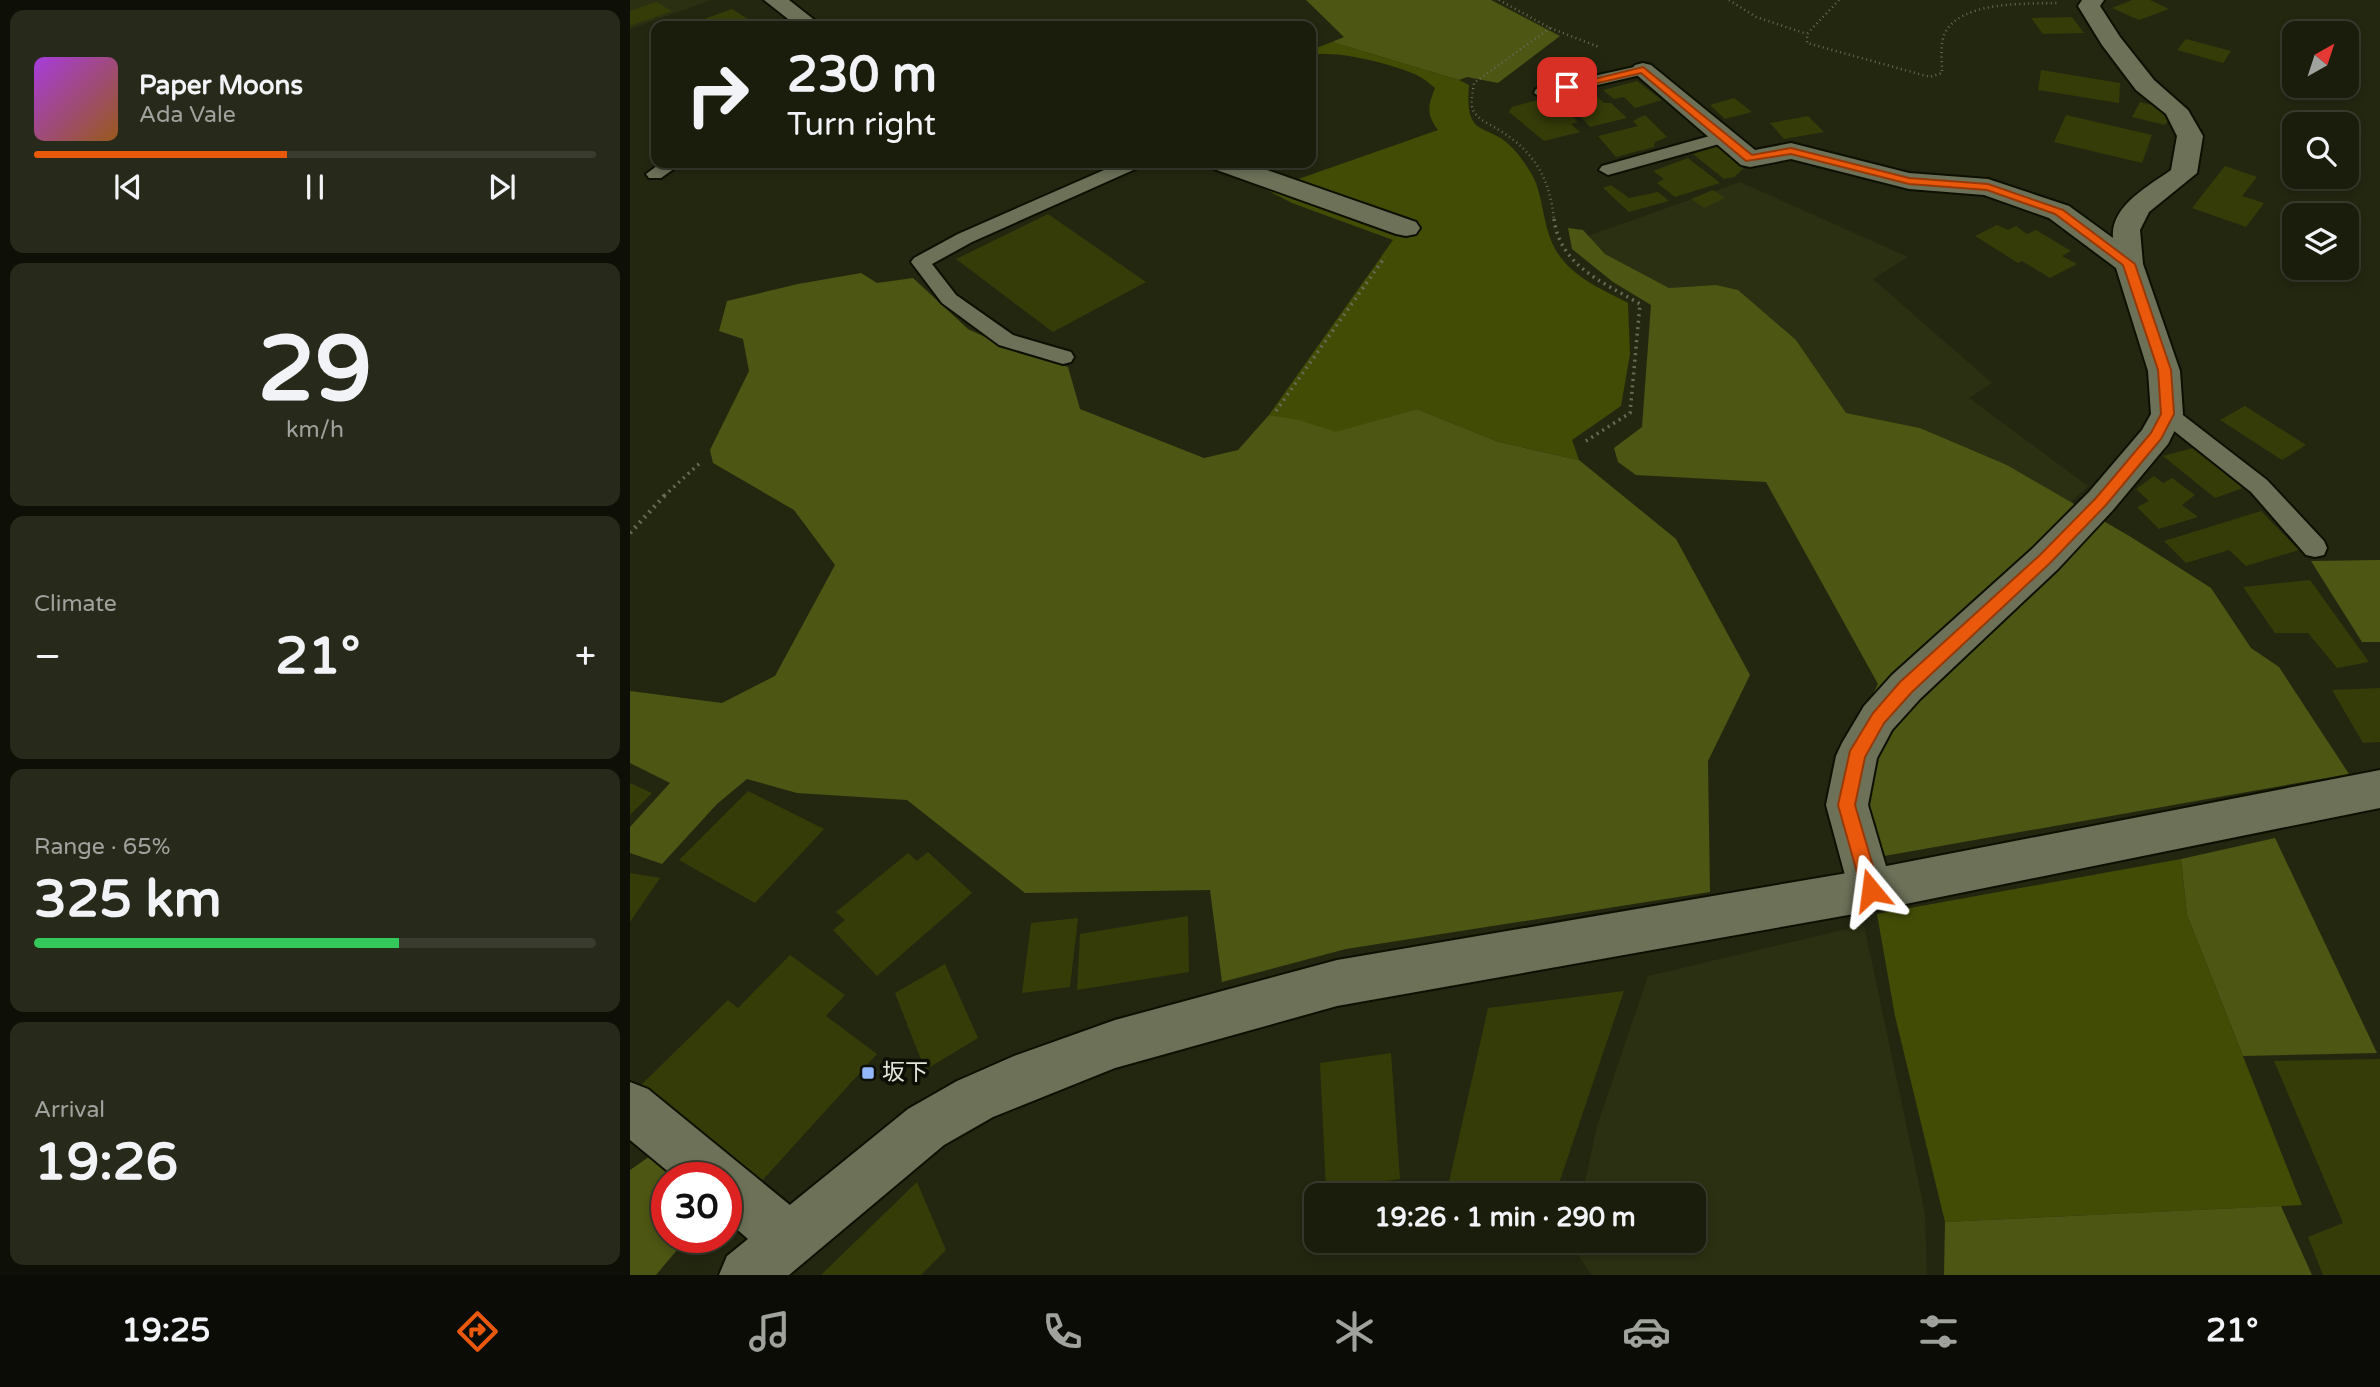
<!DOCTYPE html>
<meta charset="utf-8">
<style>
body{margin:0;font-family:"Varela Round","Noto Sans JP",sans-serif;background:#272a1a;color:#f1f3f6;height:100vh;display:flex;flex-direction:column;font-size:26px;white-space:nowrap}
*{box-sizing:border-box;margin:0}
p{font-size:23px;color:#9fa29d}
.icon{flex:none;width:38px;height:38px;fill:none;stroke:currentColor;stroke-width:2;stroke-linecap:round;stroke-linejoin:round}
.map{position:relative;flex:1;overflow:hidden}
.drawer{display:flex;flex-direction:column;gap:10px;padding:10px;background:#0e1007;width:630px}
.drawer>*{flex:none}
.hud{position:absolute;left:21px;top:21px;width:665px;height:147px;border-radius:14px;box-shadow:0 4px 10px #0003,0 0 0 2px #383b2d;background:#1a1d0c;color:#f1f3f6;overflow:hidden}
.needle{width:46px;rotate:39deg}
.buttons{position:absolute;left:1652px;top:21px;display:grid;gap:14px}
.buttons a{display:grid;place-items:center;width:77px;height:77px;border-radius:14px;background:#1a1d0c;box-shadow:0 4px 10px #0003,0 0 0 2px #383b2d;font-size:35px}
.speed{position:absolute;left:21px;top:1162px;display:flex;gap:14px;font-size:35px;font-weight:700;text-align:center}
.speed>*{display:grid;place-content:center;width:91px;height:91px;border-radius:50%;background:#1a1d0c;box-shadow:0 4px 10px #0003,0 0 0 2px #383b2d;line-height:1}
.speed .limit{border:10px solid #d22;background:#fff;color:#111}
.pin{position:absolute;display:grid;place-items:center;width:60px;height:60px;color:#fff;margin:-30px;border-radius:14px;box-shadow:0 4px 10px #0006}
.me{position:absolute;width:77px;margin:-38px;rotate:344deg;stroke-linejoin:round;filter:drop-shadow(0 0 5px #0008)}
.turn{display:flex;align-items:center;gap:24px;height:147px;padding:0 21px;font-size:32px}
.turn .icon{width:91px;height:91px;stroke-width:2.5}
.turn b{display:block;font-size:49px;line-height:60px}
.big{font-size:52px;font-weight:700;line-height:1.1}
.drawer .widget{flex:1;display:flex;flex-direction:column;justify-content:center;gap:10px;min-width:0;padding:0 24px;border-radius:14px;background:#272a1a}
.drawer .dial{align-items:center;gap:0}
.dial b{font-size:91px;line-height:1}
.song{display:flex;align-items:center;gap:21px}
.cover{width:84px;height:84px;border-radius:10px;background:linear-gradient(135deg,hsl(280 70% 55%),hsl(30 70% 35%))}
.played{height:7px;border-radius:4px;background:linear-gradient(90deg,#ea580c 45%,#383b2d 45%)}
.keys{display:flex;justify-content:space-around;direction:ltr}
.heat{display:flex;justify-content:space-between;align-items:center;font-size:38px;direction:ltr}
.charge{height:10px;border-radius:5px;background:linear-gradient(90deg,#34c759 65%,#383b2d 0)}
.trip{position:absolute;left:674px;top:1183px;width:402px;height:70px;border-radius:14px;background:#1a1d0c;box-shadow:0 4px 10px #0003,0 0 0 2px #383b2d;font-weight:700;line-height:70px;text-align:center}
.tabs{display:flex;height:112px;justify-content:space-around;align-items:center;background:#0a0c05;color:#9fa29d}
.tabs .icon{width:49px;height:49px}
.tabs .on{color:#ea580c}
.tabs b{font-size:32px;color:#f1f3f6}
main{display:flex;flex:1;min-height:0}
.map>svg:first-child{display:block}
.built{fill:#2b3012}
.green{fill:#434c05}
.forest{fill:#4d5613}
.building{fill:#353c08}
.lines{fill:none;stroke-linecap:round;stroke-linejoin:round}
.service-casing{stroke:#0d1000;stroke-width:4}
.minor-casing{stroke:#0d1000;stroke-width:4}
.tertiary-casing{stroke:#0d1000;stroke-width:4}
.path-far2{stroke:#686b58;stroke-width:2.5;stroke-dasharray:1 3.5;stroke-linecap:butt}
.path-far1{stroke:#686b58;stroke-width:3.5;stroke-dasharray:2 4.5;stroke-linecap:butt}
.path{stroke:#686b58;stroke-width:4.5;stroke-dasharray:2 5;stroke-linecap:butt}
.service{fill:#6c7158;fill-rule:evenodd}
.minor{fill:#6c7158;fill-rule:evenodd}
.tertiary{fill:#6c7158;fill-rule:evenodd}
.route{fill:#ea580c;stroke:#983908;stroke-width:2}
.poi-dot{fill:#93b7fd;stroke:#0d0f06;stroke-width:2.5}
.labels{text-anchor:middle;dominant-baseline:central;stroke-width:7;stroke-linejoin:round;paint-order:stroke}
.near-poi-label{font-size:23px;fill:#e2e5d7;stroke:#0d0f06;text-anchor:start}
</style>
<main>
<section class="drawer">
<div class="widget">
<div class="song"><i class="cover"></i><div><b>Paper Moons</b><p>Ada Vale</p></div></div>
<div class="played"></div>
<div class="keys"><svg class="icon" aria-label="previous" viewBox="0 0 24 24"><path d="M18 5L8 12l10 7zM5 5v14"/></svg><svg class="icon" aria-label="pause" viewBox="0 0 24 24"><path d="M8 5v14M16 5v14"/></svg><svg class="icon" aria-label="next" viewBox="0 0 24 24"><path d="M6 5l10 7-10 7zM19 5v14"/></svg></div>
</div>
<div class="widget dial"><b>29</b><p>km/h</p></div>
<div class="widget"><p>Climate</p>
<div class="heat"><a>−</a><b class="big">21°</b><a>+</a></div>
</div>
<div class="widget"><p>Range · 65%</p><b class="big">325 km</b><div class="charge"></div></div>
<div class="widget"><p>Arrival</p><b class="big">19:26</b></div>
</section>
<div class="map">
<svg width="1750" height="1275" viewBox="0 0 1750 1275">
<rect width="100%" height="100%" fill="#232710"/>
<!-- built -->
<path class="built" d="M0,0h81l-81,29z
M1110,182l168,75 -35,22 119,104 -23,15 119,88 -17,16 -64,-37 -87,-37 -74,-15 -50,-73 -80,-55 -47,3 -64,-34 -17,-18z
M1234,925l61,288 2,62h-336l-19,-30 1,-4h121v-46h-112l15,-69 51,-150z"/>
<!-- green -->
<path class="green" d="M702,42l127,38 10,5c-5,59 21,34 47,67 7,8 16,21 20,31 9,26 8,54 26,76 16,21 44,32 66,44l2,51 -9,52 -49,34 7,20 -80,-18 -82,-33 -81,24 -67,-18 124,-175 -101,-37 -25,-13 171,-60c-12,-16 -10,-24 -3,-42 -4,-3 -9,-8 -13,-10 -20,-12 -90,-30 -111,-22v-6z
M1551,859l6,56 115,290 -357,17 -50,-206 -18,-102z"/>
<!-- forest -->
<path class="forest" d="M676,0h185l69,36 -62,47 -31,-6 -8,3 -127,-38 12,-5z
M938,228l15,2 22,24 64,34 47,-3 22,5 58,50 50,73 74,15 87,37 124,72 80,51 40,60 28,19 70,107 -493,87 -14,-107 36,-70 -112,-202 -130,-7 -18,-13 -4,-14 28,-21 9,-122 -38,-23 -41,-33z
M231,273l16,10 36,-5 55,51 49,23 51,15 12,42 124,49 34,-8 31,-35 30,5 37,12 81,-23 82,33 80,18 97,79 74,136 -42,86 2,131 -364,57 -124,33 -12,-92 -185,3 -118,-93 -110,-7 -50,-14 -30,25 -55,60 -32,-11v-26l40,-44 -40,-20v-72l92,12 53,-27 60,-111 -41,-55 -81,-47 -3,-13 39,-79 -6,-32 -24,-8 8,-30 71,-17z
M1750,560v82h-18l-51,-81z
M1645,838l102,215 -134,3 -56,-141 -6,-56z
M23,1154l24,24h-10v59h21l-32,38h-26v-105z
M1651,1206l31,69h-368l1,-53z"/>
<!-- building -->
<path class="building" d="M1502,0h18l19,9 -30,11 -27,-12z
M26,2l16,9 -42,15v-15z
M102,9l27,17h-61l-5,-3z
M1442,17l12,16 -41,1 -12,-16z
M1556,39l45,12 -8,12 -46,-13z
M1411,70l79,13 -1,20 -81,-13z
M1007,81l25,19 -27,8 -11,-11 -10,2 -11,-9z
M964,93l10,10h7l16,15 -37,9 -25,-27z
M914,98l15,16 9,-2 10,10 -7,2 9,8 -36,9 -35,-29 3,-5z
M1104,98l18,14 -27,7 -15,-14z
M1510,102l34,9 -9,14 -33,-8z
M1015,115l22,22 -12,5 -1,5 -38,10 -18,-21 40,-10 -5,-5z
M1436,115l86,20 -10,28 -88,-21z
M1178,116l16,16 -40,7 -14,-16z
M1087,146l27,22 -10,9 -10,2 -31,-25z
M1058,158l32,25 -45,14 -18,-14 7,-4 -11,-8z
M1595,166l32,11 -15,19 22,7 -18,24 -54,-19z
M981,185l18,13 29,-6 11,9 -40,11 -26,-24z
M1083,190l12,8 -21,10 -13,-9z
M418,214l98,68 -93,50 -97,-73z
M1367,225l11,5 8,-4 11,8 9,-4 35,21 -9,5 15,8 -27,14 -28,-17 -4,2 -43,-27z
M1615,406l61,39 -24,15 -62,-40z
M1563,448l50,40 -28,10 -52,-42z
M1524,476l9,7 9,-5 23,17 -13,10 16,12 -39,12 -22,-22 12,-6 -13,-12z
M1631,511l38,39 -53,16 -17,-16 -43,13 -22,-22z
M1680,580l59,82 -32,6 -29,-35h-33l-32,-46z
M1750,688v54l-17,1 -31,-53z
M0,783l22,10 -22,22z
M118,791l76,38 -69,74 -76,-43z
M298,852l44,41 -95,83 -44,-46 12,-10 -9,-8 72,-59 9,8z
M0,873l30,5 -30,44z
M558,916l1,56 -112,18 3,-56z
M448,918l-8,69 -48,6 9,-70z
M160,955l55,40 -19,21 51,38 -118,130 -118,-99 87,-85 10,8z
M315,964l33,74 -53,32 -30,-77z
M994,991l-69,204h-109l42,-187z
M761,1053l9,126 -74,11 -6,-127z
M1750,1059v216h-57l-15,-38 35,-14 -69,-162z
M287,1182l29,68 -25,25h-100z"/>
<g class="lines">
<defs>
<path id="service" d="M1013,65l8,5 -2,3 -107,25 -8,-5 2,-4z
M1094,132l9,5 -3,4 -122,34 -9,-5 3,-4z
M31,163h21l-21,15h-12l-3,-4z
M490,163h23l-3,4 -168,75 -40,22 24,31 57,40 58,17 3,5 -3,5 -8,2 -64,-19 -57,-42 -31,-41 3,-4 44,-24z
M1537,406l8,3 92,71 57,61 3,7 -3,7 -9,2 -9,-2 -55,-63 -92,-73 -3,-5 3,-5z"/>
<path id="minor" d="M134,0h25l33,26h-25z
M1452,0h22l-4,6 20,31 34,43 34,30 15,26 -6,37 -48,39 -9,18 3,34 37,107 3,43 -15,30 -55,66 -55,59 -138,130 -28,31 -15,28 -9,47 25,85 -6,15 -16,6 -16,-6 -6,-15 -23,-85 10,-49 6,-13 22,-37 28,-31 140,-126 57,-57 53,-62 9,-16 -3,-43 -32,-103 -67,-50 -65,-23 -75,-6 -118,-30 -41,8 -9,-2 -110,-95 4,-5 8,-2 8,2 104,85 36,-7 118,30 79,6 81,27 44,32c-3,-32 36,-52 58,-68l6,-34 -11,-22 -30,-24 -34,-45 -24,-39z
M580,163h37l169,59 4,6 -4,6 -10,2 -10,-2 -182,-65z
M0,1082l18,7 159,130 8,19 -8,19 -19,8 -19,-8 -43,-37v-42h-50l-46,-38z"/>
<path id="tertiary" d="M1750,770v38l-509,103 -534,95 -222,62 -122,49 -49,28 -155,130h-70l8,-19 181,-147 49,-28 57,-25 101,-36 222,-60 534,-91z"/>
</defs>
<!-- service casing -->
<use href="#service" class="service-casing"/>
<!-- minor casing -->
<use href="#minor" class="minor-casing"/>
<!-- tertiary casing -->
<use href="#tertiary" class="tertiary-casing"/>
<!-- path-far2 -->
<path class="path-far2" d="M869,0l51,28 49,19
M1099,0l27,17 51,17
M1209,0l-32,34v9l123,34 12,-4c0,-12 -2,-26 2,-38 15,-35 84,-31 115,-32
M920,28l-76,55c-1,8 -4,20 -1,27 5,10 18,15 26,20 36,22 51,49 55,90"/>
<!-- path-far1 -->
<path class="path-far1" d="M924,219c6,47 49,63 86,85l-10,109 -44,28
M646,411l109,-154
M34,496l37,-34"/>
<!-- path -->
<path class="path" d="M0,533l36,-39"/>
<!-- service -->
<use href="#service" class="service"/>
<!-- minor -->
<use href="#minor" class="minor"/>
<!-- tertiary -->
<use href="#tertiary" class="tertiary"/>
</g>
<!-- route -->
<path class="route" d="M1013,67l109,88 39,-7 118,30 79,6 75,26 72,54 36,106 3,44 -13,25 -55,66 -56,58 -138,129 -28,31 -19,34 -10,48 25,85 -2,7 -7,2 -6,-2 -3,-7 -24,-85 12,-54 23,-38 27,-31 140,-127 56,-57 55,-65 10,-19 -3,-44 -35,-105 -68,-51 -68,-24 -78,-6 -118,-30 -45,7 -105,-88 -74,17 -5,-3z"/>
<!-- markers -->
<rect class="poi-dot" x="231" y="1066" width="14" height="14" rx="3.5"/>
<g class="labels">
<!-- near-poi labels -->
<g class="near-poi-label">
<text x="252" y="1073">坂下</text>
</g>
</g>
</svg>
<div class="buttons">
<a><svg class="needle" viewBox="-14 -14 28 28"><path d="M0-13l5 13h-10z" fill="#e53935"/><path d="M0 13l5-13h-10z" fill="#9fa29d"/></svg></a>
<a><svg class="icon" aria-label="search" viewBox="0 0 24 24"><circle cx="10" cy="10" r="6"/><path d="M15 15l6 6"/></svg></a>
<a><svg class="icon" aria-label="layers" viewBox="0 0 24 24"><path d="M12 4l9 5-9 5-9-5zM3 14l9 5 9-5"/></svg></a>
</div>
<div class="speed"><div class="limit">30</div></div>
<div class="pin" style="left:937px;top:87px;background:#d93025"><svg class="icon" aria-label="arrive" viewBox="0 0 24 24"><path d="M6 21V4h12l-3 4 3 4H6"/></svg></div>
<svg class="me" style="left:1241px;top:890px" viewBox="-20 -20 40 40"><path d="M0-17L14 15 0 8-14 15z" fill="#ea580c" stroke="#fff" stroke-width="4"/></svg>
<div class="trip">19:26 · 1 min · 290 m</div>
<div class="hud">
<div class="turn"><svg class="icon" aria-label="right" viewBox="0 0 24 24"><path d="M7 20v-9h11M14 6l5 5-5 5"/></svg><div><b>230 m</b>Turn right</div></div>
</div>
</div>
</main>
<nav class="tabs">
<b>19:25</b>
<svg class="icon on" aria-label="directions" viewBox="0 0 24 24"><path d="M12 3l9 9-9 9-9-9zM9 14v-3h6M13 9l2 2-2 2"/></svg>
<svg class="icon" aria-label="music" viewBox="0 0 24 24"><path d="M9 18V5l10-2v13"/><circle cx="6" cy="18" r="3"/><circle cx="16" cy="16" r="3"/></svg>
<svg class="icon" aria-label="phone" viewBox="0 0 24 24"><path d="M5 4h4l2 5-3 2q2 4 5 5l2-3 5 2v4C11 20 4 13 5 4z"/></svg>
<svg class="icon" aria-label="climate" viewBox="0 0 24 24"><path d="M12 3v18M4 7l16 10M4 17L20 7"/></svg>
<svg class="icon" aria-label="car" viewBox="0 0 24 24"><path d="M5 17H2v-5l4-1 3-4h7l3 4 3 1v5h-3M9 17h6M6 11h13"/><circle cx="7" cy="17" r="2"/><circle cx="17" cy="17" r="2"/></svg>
<svg class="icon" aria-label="filters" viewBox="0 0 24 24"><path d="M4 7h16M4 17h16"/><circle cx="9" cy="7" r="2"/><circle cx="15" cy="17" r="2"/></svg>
<b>21°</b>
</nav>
